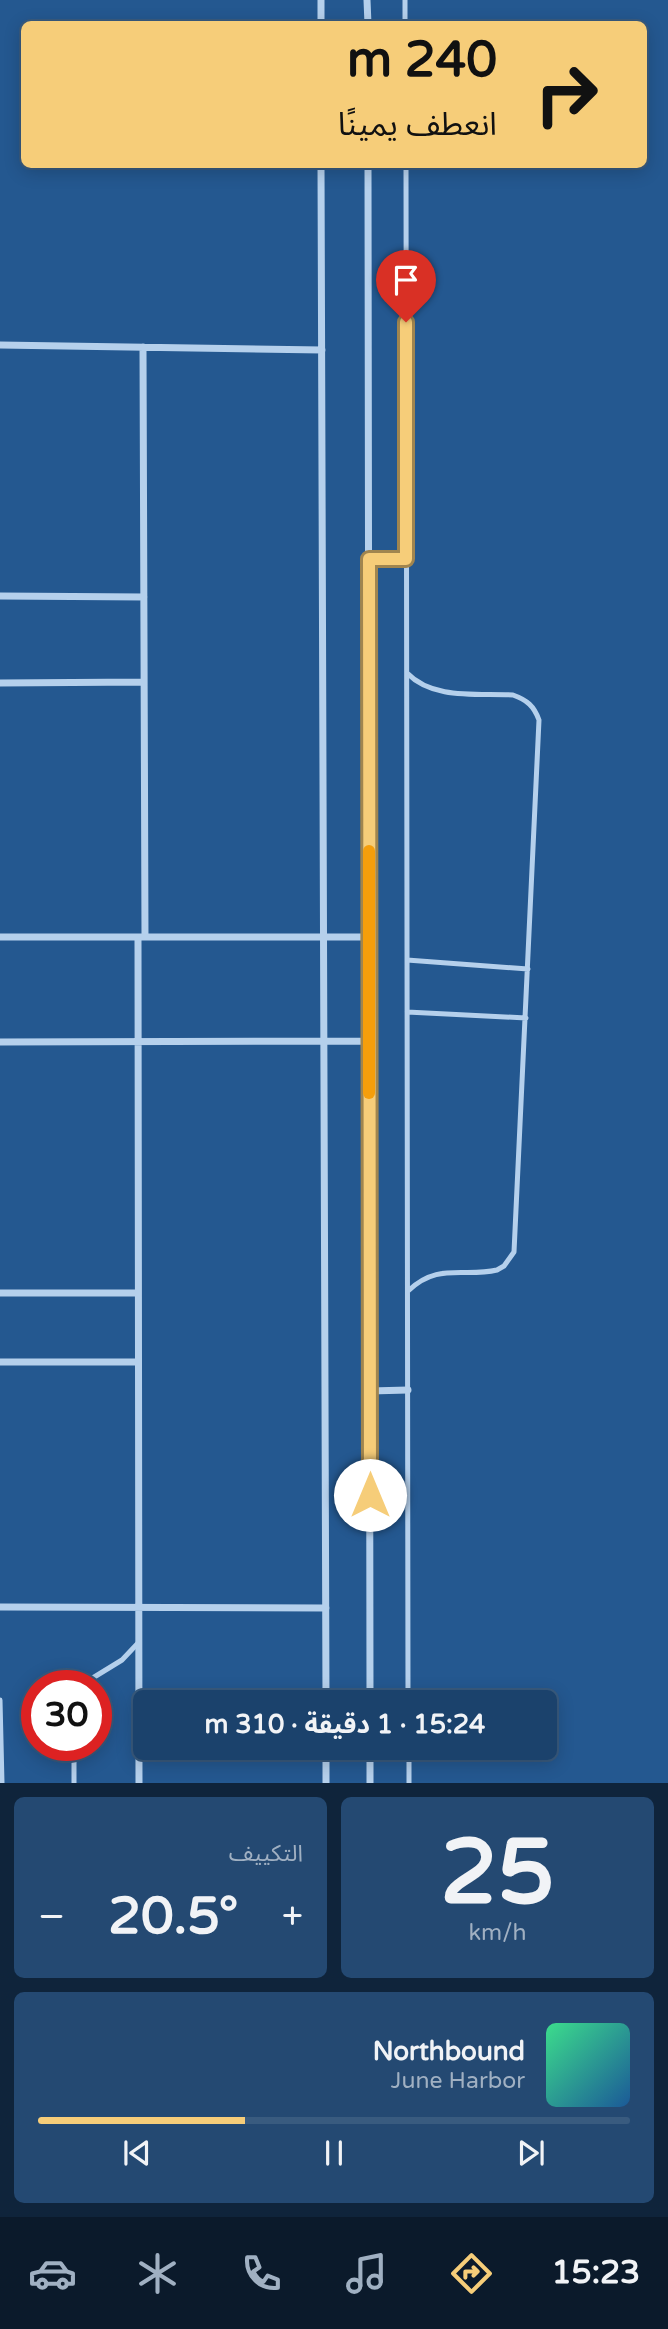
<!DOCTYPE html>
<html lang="ar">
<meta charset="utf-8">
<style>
body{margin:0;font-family:"Varela Round","Noto Sans Arabic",sans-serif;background:#244972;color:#f1f3f6;direction:rtl;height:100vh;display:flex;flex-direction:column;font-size:26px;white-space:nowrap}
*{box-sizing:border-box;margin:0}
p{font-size:23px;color:#a0b0c2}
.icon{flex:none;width:38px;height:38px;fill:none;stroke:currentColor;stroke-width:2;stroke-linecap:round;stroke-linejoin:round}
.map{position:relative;height:1783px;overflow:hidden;direction:ltr}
.drawer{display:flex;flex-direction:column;gap:14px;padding:14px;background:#0f243b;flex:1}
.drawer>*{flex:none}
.guide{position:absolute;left:21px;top:21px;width:626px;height:147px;border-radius:10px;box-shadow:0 4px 18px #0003,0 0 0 2px #395b7f;direction:rtl;background:#f6cd79;color:#111;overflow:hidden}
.speed{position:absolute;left:21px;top:1670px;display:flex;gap:14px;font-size:35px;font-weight:700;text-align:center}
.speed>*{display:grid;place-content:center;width:91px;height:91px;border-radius:50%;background:#1b426c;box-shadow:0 4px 18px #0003,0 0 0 2px #395b7f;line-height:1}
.speed .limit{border:10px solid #d22;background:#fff;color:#111}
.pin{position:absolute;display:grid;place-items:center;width:60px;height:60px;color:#fff;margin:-72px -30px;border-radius:50% 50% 50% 0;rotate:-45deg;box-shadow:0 0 7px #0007}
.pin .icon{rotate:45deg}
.me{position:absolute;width:77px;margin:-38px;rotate:0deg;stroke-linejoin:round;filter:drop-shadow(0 0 5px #0008)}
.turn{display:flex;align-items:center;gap:24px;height:147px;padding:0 35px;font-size:32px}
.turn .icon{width:91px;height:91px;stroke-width:2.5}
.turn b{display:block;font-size:49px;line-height:60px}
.big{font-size:52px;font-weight:700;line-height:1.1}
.drawer .card{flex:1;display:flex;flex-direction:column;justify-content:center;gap:10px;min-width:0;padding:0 24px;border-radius:10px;background:#244972}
.drawer .dial{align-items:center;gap:0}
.dial b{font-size:91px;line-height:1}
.song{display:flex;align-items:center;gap:21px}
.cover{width:84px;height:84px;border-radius:10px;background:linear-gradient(135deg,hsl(150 70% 55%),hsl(210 70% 35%))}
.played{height:7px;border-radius:4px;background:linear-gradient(90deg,#f6cd79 35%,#395b7f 35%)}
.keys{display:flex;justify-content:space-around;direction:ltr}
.heat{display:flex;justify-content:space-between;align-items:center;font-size:38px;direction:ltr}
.drawer .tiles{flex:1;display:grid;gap:14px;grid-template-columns:1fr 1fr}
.card:last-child{grid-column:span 2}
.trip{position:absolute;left:133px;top:1690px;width:424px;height:70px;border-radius:10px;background:#1b426c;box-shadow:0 4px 18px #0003,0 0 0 2px #395b7f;font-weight:700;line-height:70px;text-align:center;direction:rtl}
.menu{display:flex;height:112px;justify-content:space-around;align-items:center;background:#0b1a2b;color:#a0b0c2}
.menu .icon{width:49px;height:49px}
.menu .selected{color:#f6cd79}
.menu b{font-size:32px;color:#f1f3f6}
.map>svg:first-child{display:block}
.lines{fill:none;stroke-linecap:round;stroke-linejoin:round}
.lane{stroke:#b5d0ec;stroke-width:5}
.street{stroke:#b5d0ec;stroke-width:7}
.route-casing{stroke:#a0854f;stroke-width:18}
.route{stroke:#f6cd79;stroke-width:12}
.slow{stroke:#f59e0b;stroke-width:12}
</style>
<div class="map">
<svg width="668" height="1783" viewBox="0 0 668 1783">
<rect width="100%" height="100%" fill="#245890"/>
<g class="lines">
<!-- lane -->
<path class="lane" d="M405,0v24
M406,164l2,1539
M407,673c26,27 70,20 106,22 14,5 21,11 26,25l-25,532 -10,14 -7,4c-34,8 -59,-8 -89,21
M407,960l121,9
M407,1012l119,6
M85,1685l6,-6 31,-19 17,-18
M0,1700l2,83
M74,1745v38
M409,1748v35"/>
<!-- street -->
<path class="street" d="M321,0v24
M367,0l1,24
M321,164l5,1539
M368,164l2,1539
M0,345l322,5
M143,347l2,590
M369,559h37
M0,596l144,1
M0,683l144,-1
M0,937h369
M138,937l1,846
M0,1042l369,-1
M0,1293h138
M0,1362h138
M370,1391l38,-1
M0,1607l326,1
M326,1748v35
M370,1748v35"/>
</g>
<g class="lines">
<defs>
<path id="route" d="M370,1495l-1,-936h37v-237"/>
</defs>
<!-- route casing -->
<use href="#route" class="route-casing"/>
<!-- route -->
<use href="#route" class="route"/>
<!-- slow -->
<path class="slow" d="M369,851v242"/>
</g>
</svg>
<div class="speed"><div class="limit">30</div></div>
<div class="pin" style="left:406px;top:322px;background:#d93025"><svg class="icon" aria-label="arrive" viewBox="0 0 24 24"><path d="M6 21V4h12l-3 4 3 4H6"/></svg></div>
<svg class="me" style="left:370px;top:1495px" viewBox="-20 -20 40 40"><circle r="19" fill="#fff"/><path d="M0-13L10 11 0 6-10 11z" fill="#f6cd79"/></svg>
<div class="trip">15:24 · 1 دقيقة · 310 m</div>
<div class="guide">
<div class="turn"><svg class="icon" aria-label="right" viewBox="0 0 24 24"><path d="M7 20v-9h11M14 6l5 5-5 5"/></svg><div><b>240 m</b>انعطف يمينًا</div></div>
</div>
</div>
<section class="drawer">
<div class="tiles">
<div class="card dial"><b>25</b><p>km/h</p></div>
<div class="card"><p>التكييف</p>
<div class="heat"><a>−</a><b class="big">20.5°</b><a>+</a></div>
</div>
<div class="card">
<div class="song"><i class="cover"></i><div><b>Northbound</b><p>June Harbor</p></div></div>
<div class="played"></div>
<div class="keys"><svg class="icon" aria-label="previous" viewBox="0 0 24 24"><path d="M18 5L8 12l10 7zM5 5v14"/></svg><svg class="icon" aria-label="pause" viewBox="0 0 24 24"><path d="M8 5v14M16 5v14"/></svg><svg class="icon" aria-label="next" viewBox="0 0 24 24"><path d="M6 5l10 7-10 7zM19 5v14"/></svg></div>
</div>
</div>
</section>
<nav class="menu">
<b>15:23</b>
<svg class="icon selected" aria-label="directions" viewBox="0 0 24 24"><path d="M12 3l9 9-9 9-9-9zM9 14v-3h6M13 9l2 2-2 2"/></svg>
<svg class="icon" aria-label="music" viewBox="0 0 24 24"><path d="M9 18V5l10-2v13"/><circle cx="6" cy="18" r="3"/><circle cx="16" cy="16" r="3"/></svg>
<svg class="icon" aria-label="phone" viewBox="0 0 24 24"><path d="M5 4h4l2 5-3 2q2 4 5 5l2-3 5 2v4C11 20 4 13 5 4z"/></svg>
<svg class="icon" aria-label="climate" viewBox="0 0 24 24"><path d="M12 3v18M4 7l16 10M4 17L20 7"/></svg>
<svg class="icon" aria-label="car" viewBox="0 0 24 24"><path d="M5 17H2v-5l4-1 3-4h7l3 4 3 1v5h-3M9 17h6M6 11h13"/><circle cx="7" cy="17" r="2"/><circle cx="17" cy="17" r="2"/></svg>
</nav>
